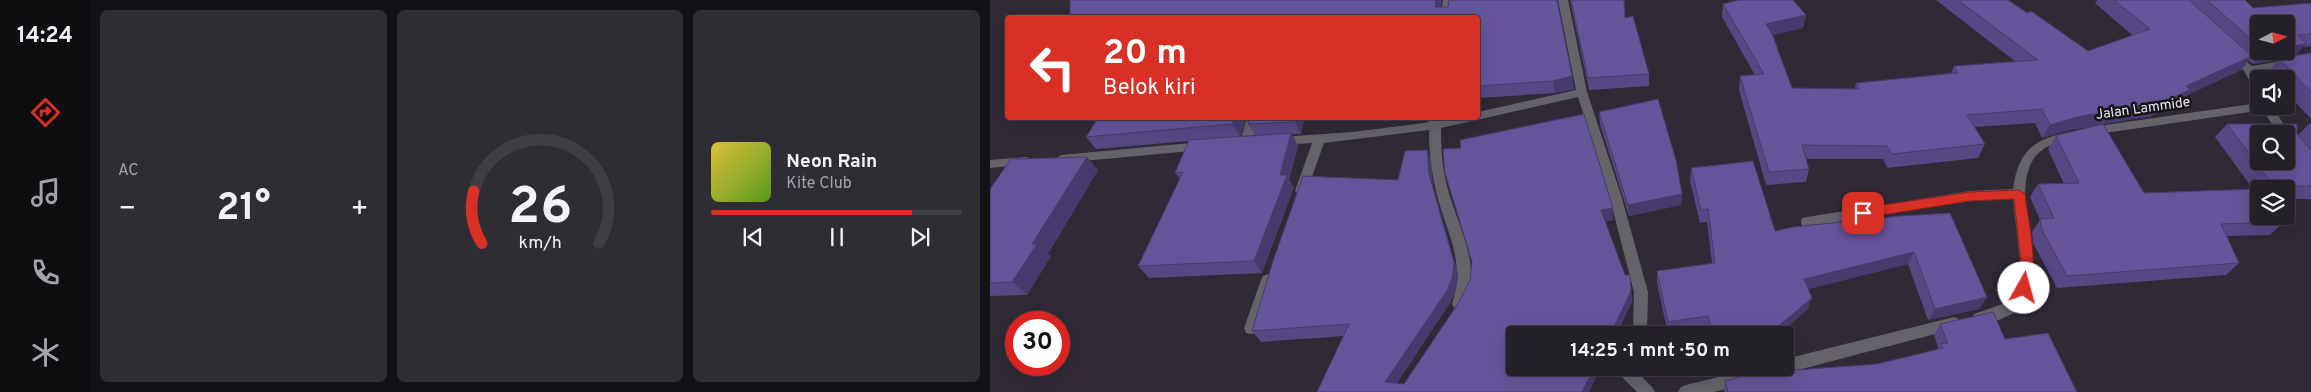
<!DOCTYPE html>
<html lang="id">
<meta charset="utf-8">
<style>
body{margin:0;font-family:Overpass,sans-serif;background:#2f2d34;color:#f1f3f6;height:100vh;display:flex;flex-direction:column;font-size:19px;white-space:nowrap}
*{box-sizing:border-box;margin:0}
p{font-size:16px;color:#a3a3a8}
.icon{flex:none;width:28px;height:28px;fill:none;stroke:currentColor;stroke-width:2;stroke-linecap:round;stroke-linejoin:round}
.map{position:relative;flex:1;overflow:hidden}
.panel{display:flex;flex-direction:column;gap:10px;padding:10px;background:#131216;width:900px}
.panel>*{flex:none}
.banner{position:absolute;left:15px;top:15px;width:475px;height:105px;border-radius:5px;box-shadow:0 5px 20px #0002,0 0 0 1px #403e45;background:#d93025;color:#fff;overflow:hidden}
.needle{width:32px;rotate:84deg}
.buttons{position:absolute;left:1260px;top:15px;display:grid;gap:10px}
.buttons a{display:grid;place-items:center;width:45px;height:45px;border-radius:5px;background:#232028;box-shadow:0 5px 20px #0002,0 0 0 1px #403e45;font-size:25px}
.speed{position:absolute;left:15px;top:311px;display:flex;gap:10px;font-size:25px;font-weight:700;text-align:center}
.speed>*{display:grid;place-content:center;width:65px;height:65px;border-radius:50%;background:#232028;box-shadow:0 5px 20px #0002,0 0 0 1px #403e45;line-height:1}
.speed .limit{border:8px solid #d22;background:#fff;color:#111}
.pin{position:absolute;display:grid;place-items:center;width:42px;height:42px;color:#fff;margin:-21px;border-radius:10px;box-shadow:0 2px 8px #0006}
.me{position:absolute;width:55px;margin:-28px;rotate:7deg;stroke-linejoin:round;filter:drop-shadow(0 0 4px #0008)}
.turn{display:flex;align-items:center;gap:18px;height:105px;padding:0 15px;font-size:22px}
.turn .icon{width:65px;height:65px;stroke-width:2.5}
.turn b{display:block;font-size:35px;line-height:42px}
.big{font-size:38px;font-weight:700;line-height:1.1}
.panel .tile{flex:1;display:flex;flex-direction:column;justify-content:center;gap:8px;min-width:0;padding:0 18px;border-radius:8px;background:#2f2d34}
.panel .dial{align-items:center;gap:0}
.dial svg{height:130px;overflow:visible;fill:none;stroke:#403e45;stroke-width:7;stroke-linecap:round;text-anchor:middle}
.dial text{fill:#f1f3f6;stroke:none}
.song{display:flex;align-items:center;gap:15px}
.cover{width:60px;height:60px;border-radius:8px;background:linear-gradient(135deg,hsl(50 70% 55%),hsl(90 70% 35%))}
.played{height:5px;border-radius:2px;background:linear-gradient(90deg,#d93025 80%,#403e45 80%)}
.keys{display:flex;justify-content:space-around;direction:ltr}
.heat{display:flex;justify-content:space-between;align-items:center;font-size:28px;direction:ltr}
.panel .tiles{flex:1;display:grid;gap:10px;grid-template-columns:repeat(3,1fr)}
.trip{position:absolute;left:516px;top:326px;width:288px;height:50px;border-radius:5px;background:#232028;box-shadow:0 5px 20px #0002,0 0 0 1px #403e45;font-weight:700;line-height:50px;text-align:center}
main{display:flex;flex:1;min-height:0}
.menu{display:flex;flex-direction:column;width:90px;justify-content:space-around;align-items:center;background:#0e0d10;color:#a3a3a8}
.menu .icon{width:35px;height:35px}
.menu .on{color:#d93025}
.menu b{font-size:22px;color:#f1f3f6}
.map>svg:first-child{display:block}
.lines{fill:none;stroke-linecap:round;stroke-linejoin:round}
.street{fill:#65636a;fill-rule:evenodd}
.wall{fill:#564884;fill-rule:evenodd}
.shaded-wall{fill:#463b6c}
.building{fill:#64549a;stroke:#463b6c;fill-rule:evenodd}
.route{fill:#d93025;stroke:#8d1f18}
.labels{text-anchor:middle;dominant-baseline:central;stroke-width:5;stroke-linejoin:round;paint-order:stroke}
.street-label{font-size:14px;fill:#e9e6ee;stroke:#161419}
</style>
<main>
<nav class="menu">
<b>14:24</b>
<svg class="icon on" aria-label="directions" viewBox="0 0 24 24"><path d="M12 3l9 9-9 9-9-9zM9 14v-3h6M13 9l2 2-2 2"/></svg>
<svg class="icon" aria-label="music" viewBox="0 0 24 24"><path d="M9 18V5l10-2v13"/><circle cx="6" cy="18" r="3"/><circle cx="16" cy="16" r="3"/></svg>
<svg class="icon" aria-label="phone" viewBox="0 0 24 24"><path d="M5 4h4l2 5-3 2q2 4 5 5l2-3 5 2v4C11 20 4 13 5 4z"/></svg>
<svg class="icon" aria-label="climate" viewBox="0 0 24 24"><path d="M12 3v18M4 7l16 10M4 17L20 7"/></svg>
</nav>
<section class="panel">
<div class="tiles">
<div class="tile"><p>AC</p>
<div class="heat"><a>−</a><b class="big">21°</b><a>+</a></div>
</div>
<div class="tile dial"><svg viewBox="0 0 100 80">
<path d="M14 69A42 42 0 1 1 86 69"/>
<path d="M14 69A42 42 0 0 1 9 37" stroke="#d93025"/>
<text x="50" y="56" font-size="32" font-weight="700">26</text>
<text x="50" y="72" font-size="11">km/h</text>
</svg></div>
<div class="tile">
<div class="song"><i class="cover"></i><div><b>Neon Rain</b><p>Kite Club</p></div></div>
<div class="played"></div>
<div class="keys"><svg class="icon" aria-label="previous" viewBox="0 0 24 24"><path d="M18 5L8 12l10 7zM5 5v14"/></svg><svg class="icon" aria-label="pause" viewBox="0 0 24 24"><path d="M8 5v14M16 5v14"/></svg><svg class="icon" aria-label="next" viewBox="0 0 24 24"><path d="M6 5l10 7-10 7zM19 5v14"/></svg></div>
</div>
</div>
</section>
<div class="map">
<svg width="1321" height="392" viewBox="0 0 1321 392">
<rect width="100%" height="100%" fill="#2f2a36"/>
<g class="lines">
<!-- street -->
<path class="street" d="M453,0h10l-3,18h-10z
M568,0h10l19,92 34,103 27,97 -1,43h-14l1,-43 -25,-97 -31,-98 -137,31c0,19 1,39 6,58 10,40 37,81 17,122l-5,2 -5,-2 -2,-4c13,-41 -3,-67 -14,-105 -6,-22 -9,-45 -9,-69l-105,13 -17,48 -6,5 -6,-5 17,-48 -32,2 -6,-4 6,-4 72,-5 72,-9 5,-1 1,-4h10l1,2 13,-2h24v-6l98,-22z
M1243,51l19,15 59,-10v6l-55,10 4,7 -1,14 -4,-1 -10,-20 -17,-18z
M1269,103v3h13l18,28 -2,3h-2v-3h-8l-15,-24 -172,25 -6,-4 6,-4z
M257,118h12l-7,24 -6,4 -6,-4z
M1079,132l4,1 2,3 -2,3c-11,3 -23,4 -32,12 -29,22 -10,88 -6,119l-10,38c-14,6 -37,20 -51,14l-2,-4 2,-4 40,-14 7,-30 -8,-71 -43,2 -163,26 -5,-1 -1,-4 1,-4 5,-1 163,-26 43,-2c5,-37 20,-50 56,-57z
M212,142l6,4 -6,4 -141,13 -6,-4 6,-4z
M36,157l4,1 2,3 -2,3 -40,4v-8z
M278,274l5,2 2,4 -17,48 -2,5 -5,1 -5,-1 -2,-5 17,-48 2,-4z
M964,317l5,2 2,4 -2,4 -5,2 -240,63h-36l3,-5 5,-2 69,-17h30v-9z
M629,368h14l19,19 3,5h-18l-17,-17z"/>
</g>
<!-- wall -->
<path class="wall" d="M80,0h372l-2,7h8l1,-7h108l15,76 2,13 -19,4 -77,5v-80h-407l-1,-2z
M580,0h54l1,17 24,57v12l-60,4z
M946,0h72l80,51 44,-16 -37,-32 2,-3h148l8,8 58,-5v43l-8,1 -8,9 16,-3v66l-25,-27v-13h-12l-6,-7 10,-12 -25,4 -5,-4 -7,10 -54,25 -7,8 -29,13 -48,8 41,69 109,-4 -38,-52 12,-13 70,10 1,1 11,-11h2v75h-25v-10h-27v27l25,6 -14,13 -43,1 12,27 -13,12 -169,13 -24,-45 -1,-11 8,-12 -10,-23 8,-13h26l-16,-35 8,-13 38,-10 -25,4 -27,8 -7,-15 -61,4 11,17 -7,14 -91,10 -4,-9h-77l3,10 -3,13 -40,3 -27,-95 1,-14 15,-1 -33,-58 1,-13 83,11 -3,13 -30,7 19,53 63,1 1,-6 95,-10 3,-7 62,-4zM1269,24l27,27h-27z
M609,112l82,93 -52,11 -29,-92z
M257,118l-7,18 15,-1 -7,-11 2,-6h87l-1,1 -32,2 -3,13h-9l6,12 -9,34 5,7 -32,86 -113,5 -11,-12 42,-87 -5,-6 14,-32 -93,8 -10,-12z
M437,150l4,12 2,25 25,87 -2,16 -6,13 -53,80 7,1 209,-176v12l-8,1 20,54 6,16 1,11 -16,33h-101v33h85l-11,24h-272l27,-56 -83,6 -9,-11 146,-151z
M701,168l84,63 125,-15 87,81 -8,12 -51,11 -20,-56 -100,25v20l-30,26h-69l-2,-7 -39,6 -11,-51v-12l55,-8 -5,-41 -7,1 -10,-42z
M108,170l-50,84 3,2 -24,39 -37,1v-107z
M950,324l65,15 72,53h-353l1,-11 152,-17 60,-14 1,-3 -4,-12z
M727,368h23l-4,3 -17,4z"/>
<!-- shaded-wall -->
<path class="shaded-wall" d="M446,0h6l-3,18 -4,-11z
M816,15l-3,13 -39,9 2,-13z
M1316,44l-12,13 -15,1 -1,2 -25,4 10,-13h23v-4z
M1262,56l-11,14 -54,25 -7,8 -29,13 -82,14 -27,8 8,-13 136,-39z
M582,76l2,13 -19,4 -2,-12z
M245,118h12l-7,18 -8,-12z
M306,118h7l1,3 -3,13 -6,-12z
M301,133l7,13 -9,34 5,7 -32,86 -8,-12z
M437,150l4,12 2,25 25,87 -2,16 -6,13 -59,89 -6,-10z
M97,157l11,13 -50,84 3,2 -24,39 -15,-13 20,-38z
M692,194l-1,11 -52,11 -1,-11z
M623,208v12l-11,2 -1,-12z
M924,252l-6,12 -107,27 3,-12z
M641,291l1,11 -16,33h-6z
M997,297l-8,12 -51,11 7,-11z
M822,298l-4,11 -30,26h-10z
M604,368h6l-11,24h-7z
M730,368h20l-4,3 -17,4z"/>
<!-- building -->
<path class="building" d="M80,0h366l-1,7h13l1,-7h108l15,76 -19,5 -75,5v-68h-272l1,-1 -18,1h-87l-32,-2z
M581,0h53l1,18 8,-2 16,58 -61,4z
M749,0h54l13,15 -40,9 6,10 20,54 67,1 -3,-6 102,-10 -4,-7 84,-6 -80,-60h50l19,13 4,-2 57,40 62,-22 -36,-29h75l63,56 -66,30 4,4 -29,12 -84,15 -27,8 -8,-16 -75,6 18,29 -93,10 -5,-8 -85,-1 7,24 -40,3 -29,-96 24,-2 -41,-70z
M1217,0h38l8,8 58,-5v31l-13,1 8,9 -20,3v-23h-27v22z
M1321,53v39l-32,-34z
M668,99l18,61 6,34 -54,11 -29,-93z
M594,114l29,94 -12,2 24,65h5l1,16 -21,44h-95v33h79l-12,24h-265l32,-68 -97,7 21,-70 30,-85 95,4 7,-29 22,-1 2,24 25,89 -2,16 -6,13 -61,90 19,2 55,-82 11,-22 2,-18 -27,-89 -2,-24 18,-1 -1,-8z
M108,118h137l-3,6 -146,13z
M260,118h46l-1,4 -47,2z
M1113,124l41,69 114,-4 1,1v26h20l5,6 -63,2 18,39 -172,13 -25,-46 -2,-11 14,-1 -16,-34 41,-1 -23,-47 2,-1z
M1237,124h70v10l14,17v35h-37zM1269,134h27v27h-27z
M301,133l-11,42h7l-33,86 -116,5 45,-94 -8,1 14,-33z
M97,157l-55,87h5l-25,38 -22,1v-94l21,-30z
M763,161l22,70 18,-4 107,-11 50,-3 37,84 -52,12 -21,-57 -110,27 8,19 -44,37h-55l-5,-19 -40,6 -11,-51 58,-8 -7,-54 -7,1 -10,-42z
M1003,312l12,27 43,-6 29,59h-349l-3,-11 29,-8 123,-9 66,-16 -3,-4 8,-1 -8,-19z"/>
<!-- route -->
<path class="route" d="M1029,190l6,4c3,27 15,73 3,98h-9l-1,-4 4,-16 -8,-73 -44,2 -107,17 -6,-5 6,-5 107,-16z"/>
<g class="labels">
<!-- street labels -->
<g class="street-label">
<text transform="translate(1153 109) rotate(-8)">Jalan Lammide</text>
</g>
</g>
</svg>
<div class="buttons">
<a><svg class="needle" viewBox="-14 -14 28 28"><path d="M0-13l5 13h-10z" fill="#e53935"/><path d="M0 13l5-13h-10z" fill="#a3a3a8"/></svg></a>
<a><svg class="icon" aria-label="sound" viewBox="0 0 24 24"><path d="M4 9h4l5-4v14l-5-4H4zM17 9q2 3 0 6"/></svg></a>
<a><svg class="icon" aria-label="search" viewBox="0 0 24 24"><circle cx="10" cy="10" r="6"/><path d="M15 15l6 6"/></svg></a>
<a><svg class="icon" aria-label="layers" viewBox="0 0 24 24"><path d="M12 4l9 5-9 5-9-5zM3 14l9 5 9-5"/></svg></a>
</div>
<div class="speed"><div class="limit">30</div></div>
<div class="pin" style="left:873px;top:213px;background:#d93025"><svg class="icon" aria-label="arrive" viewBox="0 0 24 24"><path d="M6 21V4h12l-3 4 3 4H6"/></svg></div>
<svg class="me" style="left:1034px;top:288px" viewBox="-20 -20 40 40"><circle r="19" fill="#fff"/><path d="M0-13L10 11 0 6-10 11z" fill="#d93025"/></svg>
<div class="trip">14:25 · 1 mnt · 50 m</div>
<div class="banner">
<div class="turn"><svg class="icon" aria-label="left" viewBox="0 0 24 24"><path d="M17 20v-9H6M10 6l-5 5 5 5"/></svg><div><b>20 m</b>Belok kiri</div></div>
</div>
</div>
</main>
